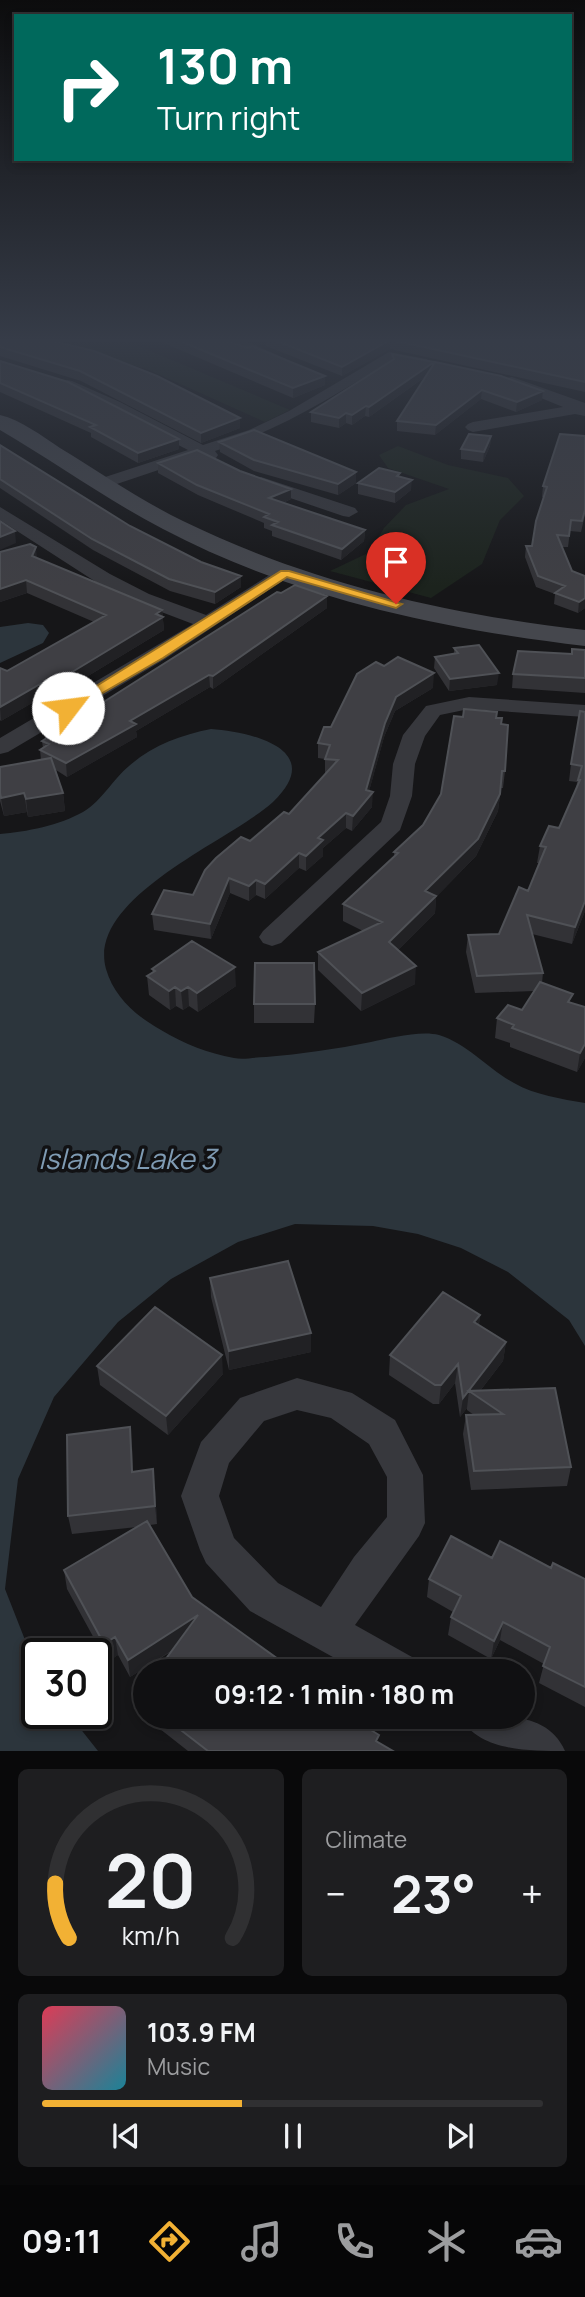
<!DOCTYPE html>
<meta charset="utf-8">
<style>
body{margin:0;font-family:Manrope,sans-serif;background:#1e1e20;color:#f1f3f6;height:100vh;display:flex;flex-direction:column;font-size:26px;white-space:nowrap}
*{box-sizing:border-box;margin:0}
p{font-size:23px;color:#9c9d9f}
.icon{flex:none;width:38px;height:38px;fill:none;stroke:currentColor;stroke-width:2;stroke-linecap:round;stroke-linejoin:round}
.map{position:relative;height:1751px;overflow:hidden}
.side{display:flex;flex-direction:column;gap:18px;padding:18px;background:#09090a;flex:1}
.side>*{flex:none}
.top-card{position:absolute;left:14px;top:14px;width:558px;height:147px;border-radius:0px;box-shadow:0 4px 10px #0003,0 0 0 2px #303032;background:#00695c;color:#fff;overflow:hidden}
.speed{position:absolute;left:21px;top:1638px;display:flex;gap:14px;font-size:35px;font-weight:700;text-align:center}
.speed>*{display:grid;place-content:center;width:91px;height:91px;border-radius:50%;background:#101012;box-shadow:0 4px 10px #0003,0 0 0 2px #303032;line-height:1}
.speed .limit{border:4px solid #111;border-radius:10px;background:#fff;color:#111}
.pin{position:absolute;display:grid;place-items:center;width:60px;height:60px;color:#fff;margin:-72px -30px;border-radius:50% 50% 50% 0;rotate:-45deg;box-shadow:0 0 7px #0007}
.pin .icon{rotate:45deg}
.me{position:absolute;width:77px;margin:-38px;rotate:60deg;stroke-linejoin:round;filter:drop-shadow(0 0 5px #0008)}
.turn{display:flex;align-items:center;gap:24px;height:147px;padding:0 28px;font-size:32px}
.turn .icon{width:91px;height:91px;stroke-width:2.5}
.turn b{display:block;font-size:49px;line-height:60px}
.big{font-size:52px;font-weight:700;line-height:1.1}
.side .tile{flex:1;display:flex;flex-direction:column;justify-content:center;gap:10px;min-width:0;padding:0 24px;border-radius:10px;background:#1e1e20}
.side .dial{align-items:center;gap:0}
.dial svg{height:182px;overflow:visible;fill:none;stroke:#303032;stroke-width:7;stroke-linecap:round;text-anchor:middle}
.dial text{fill:#f1f3f6;stroke:none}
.song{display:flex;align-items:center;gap:21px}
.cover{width:84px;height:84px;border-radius:10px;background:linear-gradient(135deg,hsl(350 70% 55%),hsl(190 70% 35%))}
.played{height:7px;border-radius:4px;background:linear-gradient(90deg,#f2b134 40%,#303032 40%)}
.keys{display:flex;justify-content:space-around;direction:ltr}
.heat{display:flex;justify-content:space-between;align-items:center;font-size:38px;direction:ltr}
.side .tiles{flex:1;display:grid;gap:18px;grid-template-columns:1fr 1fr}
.tile:last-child{grid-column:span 2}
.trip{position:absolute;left:133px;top:1659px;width:402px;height:70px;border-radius:35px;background:#101012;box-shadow:0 4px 10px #0003,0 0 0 2px #303032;font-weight:700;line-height:70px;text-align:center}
.tabs{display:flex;height:112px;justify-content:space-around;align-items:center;background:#060607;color:#9c9d9f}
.tabs .icon{width:49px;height:49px}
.tabs .on{color:#f2b134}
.tabs b{font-size:32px;color:#f1f3f6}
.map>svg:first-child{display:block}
.green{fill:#1c231d}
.water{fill:#2c353c}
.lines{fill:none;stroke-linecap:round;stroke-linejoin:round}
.street{fill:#37383d;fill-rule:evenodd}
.secondary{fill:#45474d;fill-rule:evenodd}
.wall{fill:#323236}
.shaded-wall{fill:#212124}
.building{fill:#3f3f44;stroke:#4f5156;stroke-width:2}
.route{fill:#f2b134;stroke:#9d7322;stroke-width:2}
.labels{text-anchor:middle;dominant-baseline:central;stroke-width:7;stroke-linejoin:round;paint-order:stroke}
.near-water-label{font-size:28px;font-style:italic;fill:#7f9bb3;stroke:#111113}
</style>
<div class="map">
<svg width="585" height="1751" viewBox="0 0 585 1751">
<rect width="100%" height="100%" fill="#161618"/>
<!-- green -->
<path class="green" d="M55,341h72l163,69 -25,12 -116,-52z
M398,446l50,19 60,13 16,18 -24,24 -18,44 -51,34 -101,-27 40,-19 14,-24 22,-23 43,-16 -61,-21 -9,-13z"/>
<!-- water -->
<path class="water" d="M28,623l15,2 6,8 -6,10 -43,20v-36z
M211,729c42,3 116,21 62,73 -41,38 -187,95 -167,167 8,28 30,47 55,61 23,14 47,23 73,28 10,2 22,-1 32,-1 35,-3 70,-8 105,-15 17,-4 51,-12 68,-7 29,9 49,34 75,48 21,12 48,16 71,20v243l-16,-26 -61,-48 -47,-24 -43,-14 -45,-8 -78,-2 -57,18 -67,37 -53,43 -64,75 -36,82 -13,110 22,56 10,17v51h31l30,38h-98v-917c26,-2 60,-9 83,-22 20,-12 29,-32 46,-46 24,-21 52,-31 82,-37z"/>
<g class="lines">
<!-- street -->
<path class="street" d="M226,341h20l40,18 -2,3h-10z
M389,352l38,7 2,3 -7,4 -31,-5c-60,36 -109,68 -176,90l3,4 -2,3 -6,2 -10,-4 -98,33 -6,-1 -2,-4 2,-4 92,-30 -128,-66 7,-4 5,1 48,21 83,43 46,-15 40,-19z
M512,377l73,26v13l-10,-2 -102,18 -5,-2 -3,-3 3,-3 5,-2 90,-15 -56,-23 -2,-3 2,-3z
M261,477l94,31 3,4 -9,5 -6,-1 -88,-30 -2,-4z
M0,507l110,67 39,20 57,21 73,-46h12l3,4 -129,86 -157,93 -8,2v-16l193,-114 -58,-22 -39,-20 -96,-62z
M469,697l116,8v12l-116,-8 -29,6 -15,21 -10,28 -3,32 -12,34 -119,113 -9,3 -9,-3 -4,-6 4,-6 118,-109 9,-26 3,-32 10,-29 23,-29z
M297,1378l55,15 43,27 28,55 2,48 -6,13 -64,89 57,32 6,14h-60l-108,-60 -44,-48 -6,-13 -19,-54 20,-54 39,-44zM297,1410l34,8 38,26 18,33v40l-33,40 -33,50 -43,-24 -44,-45 -15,-42 10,-33 35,-42z
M461,1717c37,-2 87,-6 104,34 -37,0 -87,0 -104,-34z"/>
<!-- secondary -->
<path class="secondary" d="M0,415c21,5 42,21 60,33 41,25 80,52 123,73 127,62 262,93 402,109v16c-145,-17 -291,-48 -422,-117 -56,-29 -108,-67 -163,-99z"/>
</g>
<!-- wall -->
<path class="wall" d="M0,341l240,87 -39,15 -120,-62 -81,-25z
M159,341h68l98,44 -32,13z
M266,341h319v51l-195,-43 -48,27 -76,-30z
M392,354l41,10 109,36 -26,12 -35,-13 -46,36 -38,-4v-10l28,-44 -56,40 -4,-1 -13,9 -6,-2 -7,5 -28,-6v-10l81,-51z
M0,361l179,88 -41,14 -47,-26v-4l-91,-41z
M491,436l-1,10 -7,16 -22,-3v-10z
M585,436v79l-4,17 -11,-1 -2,16h-6l10,24 13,5v32l-7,5 -24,-9 1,-10 -19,-7 -11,-30 1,-11h6l12,-49h-2l1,-11z
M219,442l137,30v11l-18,12 -84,-24 -34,-19z
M0,445l130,81 71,36 40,14v11l-26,17 -45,-13 -77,-41 -93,-62z
M158,463l133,36 -8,4 82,27 -1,11 -23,19 -69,-24v-5l-8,-3v-5l-66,-28 -40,-22z
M400,477l11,13 -16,13 -37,-9v-11z
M0,552l37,6 125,52 2,20 -114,69 -6,-3 -43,25 -1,-1v-52l7,3 87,-49 -67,-29 -27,9z
M281,593l46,3v12l-114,81 -3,-2 -74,44 1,6 -70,40 -11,-7 7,23 2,18 -37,6 -1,-5 -23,4 -4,-15v-34l41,-7 -1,-10 3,-2 -1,-7z
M454,648l43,37 -48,6 -15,-23 1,-11 19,-3z
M572,649l13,1v43l-73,-5 1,-14 59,-20z
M433,688l-38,23 -11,26 -15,54 3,16 -20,24 -6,-3 -23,20v8l-17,15 -7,-3 -34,31 -9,-4 -7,6 -19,-8 -19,46 -57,-9 -2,-16 41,-19 57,-54 39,-27 36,-40v-15l-7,-1v-15l13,-16z
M585,712v199l-13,33 -40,-10 11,39 -1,10 30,20 13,4v51l-8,14 -67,-25v-4l-15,-5 2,-20 25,-8 12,-19 -59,2 -9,-41 2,-17 31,-1 29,-43 12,-28h-3l3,-17 19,-18 17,-38 1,-8 -8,-1 2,-17z
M496,718l5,6 4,47 -2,17h-2l-3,23 -22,45 -40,41 -1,16 -37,37 17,34 -54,27 -43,-41v-18l45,-21 -20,-10v-17l51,-47v-5l29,-27z
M152,969l84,17 -38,26 -9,-6 -6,4 -7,-4 -6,4 -21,-15 -2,-19 6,-3z
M254,1004h61l-1,19h-60z
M210,1278l101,74 -82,18 -18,-73z
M480,1315l-1,10 27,17 -3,19 -23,30 91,76 -4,19 -96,4 -8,-56 3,-19h8l-7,-5v-2l-7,9 -5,-34 -16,21h-6l-44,-29 1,-20z
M97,1366l126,8 -55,61 -68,-50z
M132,1446l1,25 22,17 2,36 -7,1 42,72 93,67v7h-128l15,-20 -42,26 -12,-22 -11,7 -40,-73 -3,-19 73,-43 -65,7 -4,-18z
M492,1558l59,10 34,11v128l-46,-24 5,-19 -44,-24 -9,19 -43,-24 3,-18 2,-5 -26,-15 2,-18z
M145,1688v29h205l28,25 15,9h-205l-47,-37 -2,-17z"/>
<!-- shaded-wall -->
<path class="shaded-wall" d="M388,341h2v8l-48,27v-9z
M434,362l-1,9 -64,46v-10z
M325,376v9l-32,13v-10z
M482,390l-1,9 -46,36 1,-10z
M543,391l-1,9 -26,12 1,-10z
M366,406l-1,10 -13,9v-10z
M346,413v10l-7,5v-10z
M240,418v10l-39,15v-10z
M491,436l-1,10 -7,16 1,-10z
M179,439v10l-41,14v-10z
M356,472v11l-18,12v-11z
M412,480l-1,10 -16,13v-11z
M291,489v10l-22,10v-11z
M365,530l-1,11 -23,19 1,-11z
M15,531l1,12 -16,7v-13z
M36,547l1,12 -5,-3z
M241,576v11l-26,17v-12z
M26,580l1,13 -27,9v-13z
M327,596v12l-114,81v-13z
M585,598v10l-7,5 1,-11z
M162,610l2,20 -114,69 -1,-13z
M434,673l-1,15 -38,23 -11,26 -17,62 6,-7 -1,15 -20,24 1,-15 13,-26 19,-67 11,-26z
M499,673l-2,12 -48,6 1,-12z
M209,675l1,12 -74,44 1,6 -70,40 -1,-14 64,-42z
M42,683l2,13 -43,25 -1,-14z
M24,793l3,19 -23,4 -3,-18z
M63,793l2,18 -37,6 -2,-18z
M500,794l-2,17 -22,45 -40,41 -1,16 -47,47 1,-18 36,-51z
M346,813v15l-23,20v8l-17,15v-15l12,-18z
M299,853v15l-34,31v-15z
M229,878l1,15 -19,46 -1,-15z
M256,880v15l-7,6v-15z
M585,901v10l-13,33 3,-17z
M416,966l-1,18 -54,27 1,-18z
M235,967l1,19 -38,26 -1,-19z
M175,987l1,19 -6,4 -1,-19z
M188,987l1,19 -6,4 -2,-19z
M585,1044v14l-8,14 3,-19z
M480,1315l-3,19 -3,-12z
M311,1333v19l-82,18v-19z
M506,1342l-3,19 -27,35 -7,-5 -2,17 -7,9 3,-19z
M222,1355l1,19 -55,61 -2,-19z
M458,1364l-3,19 -16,21 2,-19z
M130,1427l2,19 2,44 -2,-18z
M153,1469l2,19 2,36 -2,-18z
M198,1615l1,18 -69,44 -2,-17z
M503,1622l-3,18 -9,19 3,-18z
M115,1637l3,18 -11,7 -3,-18z"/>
<!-- building -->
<path class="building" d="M0,341h53l41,10 63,25 83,42 -39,15 -121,-62 -80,-24z
M180,341h47l21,7 4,-2 73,30 -32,12z
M277,341h111l-46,26z
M396,341h189v41z
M392,354l42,8 -65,45 -3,-1 -14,9 -6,-2 -7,5 -28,-6 83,-53z
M0,361l68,21 111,57 -41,14 -48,-26 6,-2 -96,-42z
M435,362l66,14 42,15 -26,11 -35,-12 -46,35 -39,-4z
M254,430l102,42 -18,12 -84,-24 -35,-18z
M469,434l22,2 -7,16 -23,-3z
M560,434l25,2v74l-3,11 -11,-1 -2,16 -12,-1 15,36 13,5v22l-6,4 -24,-9 10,-7 -27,-10 -12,-30h6l4,-25 11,-34 -4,-1z
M0,445l130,81 71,36 40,14 -26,16 -46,-13 -77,-40 -92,-60z
M197,450l43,21 51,18 -22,9 96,32 -23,19 -70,-24 6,-3 -14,-5 5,-3 -72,-29 -39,-22z
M379,468l21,5 -3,3 15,4 -17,12 -37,-9z
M0,521l15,10 -15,6z
M30,544l6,3 -4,9 130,54 -6,4 7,3 -114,69 -7,-3 -42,24v-39l7,3 99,-56 -80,-35 -26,9v-37z
M295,585l32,11 -114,80 -4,-1 -79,46 6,3 -70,39 -26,-13 9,-6 -7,-3 235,-149 4,1z
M479,645l20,28 -49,6 -15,-22 23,-4 -4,-5z
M572,649l13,1v28l-72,-4 5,-23 54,3z
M398,657l36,16 -38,24 -11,26 -19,67 7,2 -20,24 -7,-3 -28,25 5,2 -17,16 -7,-3 -34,31 -9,-4 -7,6 -20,-8 -19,46 -58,-10 12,-24 29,5 12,-25 11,-12 25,-21 9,4 34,-29 5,2 49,-54 -13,-1 5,-14 -12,-2 6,-16h7l26,-53 19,-12 8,4z
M464,709l33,3 -1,6h6l-1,6 7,1 -3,46h-3l-2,23 -22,45 -53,52 11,5 -47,46 27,24 -54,27 -44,-41 64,-30 -39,-18 55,-51 -4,-1 29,-27 18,-31 13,-78 9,1z
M580,711l5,1v189l-10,26 -48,-12 16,58 -66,3 -9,-41 31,-1 20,-47 9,4 18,-44 -6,-1 9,-20 10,2 21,-48h-2l4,-14 -11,-2z
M51,758l12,35 -37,6 -2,-6 -23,5 -1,-5v-26z
M192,941l43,26 -38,26 -9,-6 -7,4 -6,-4 -6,4 -22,-15 8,-5 -3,-2z
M255,963h59l1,41h-61z
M540,982l33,12 -5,8 17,5v37l-5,9 -68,-25 2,-3 -17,-7 11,-13 14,5z
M288,1261l23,72 -82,18 -19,-73z
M443,1292l37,23 -6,7 32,20 -43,56 -5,-34 -17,21h-6l-45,-30z
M155,1307l67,48 -56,61 -69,-50z
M555,1388l16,79 -97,4 -8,-56 37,-1 -34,-23z
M130,1427l2,45 21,-3 2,37 -87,10 -1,-81z
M147,1521l45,76 93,67 -5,7h-123l41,-56 -70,45 -13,-23 -11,7 -40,-74z
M451,1536l41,22 8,-17 51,27 2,-5 32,16v108l-42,-21 7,-19 -47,-25 -9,19 -43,-24 10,-21 -32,-17z
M145,1688v14l-6,-5z
M164,1717h186l29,18 -3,6 17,10h-185z"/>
<!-- sky -->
<linearGradient id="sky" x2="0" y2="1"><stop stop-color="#0c0c0d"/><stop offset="0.58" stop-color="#363c48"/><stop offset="1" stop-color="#363c48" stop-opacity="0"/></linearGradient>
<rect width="585" height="587" fill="url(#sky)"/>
<!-- route -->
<path class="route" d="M281,571h8l113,33 -6,4 -109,-31 -124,81 -90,52 -5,2 -7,-4z"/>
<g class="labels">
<!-- near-water labels -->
<g class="near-water-label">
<text x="127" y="1158">Islands Lake 3</text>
</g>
</g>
</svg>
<div class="speed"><div class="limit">30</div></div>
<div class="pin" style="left:396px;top:604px;background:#d93025"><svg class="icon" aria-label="arrive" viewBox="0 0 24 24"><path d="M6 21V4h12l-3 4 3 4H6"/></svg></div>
<svg class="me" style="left:68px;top:708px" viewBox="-20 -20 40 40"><circle r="19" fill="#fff"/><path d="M0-13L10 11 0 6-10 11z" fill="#f2b134"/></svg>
<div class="trip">09:12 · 1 min · 180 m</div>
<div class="top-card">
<div class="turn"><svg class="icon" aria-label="right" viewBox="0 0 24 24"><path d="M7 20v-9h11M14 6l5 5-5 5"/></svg><div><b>130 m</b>Turn right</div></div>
</div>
</div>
<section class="side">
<div class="tiles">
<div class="tile dial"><svg viewBox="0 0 100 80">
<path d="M14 69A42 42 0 1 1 86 69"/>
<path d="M14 69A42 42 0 0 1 8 45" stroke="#f2b134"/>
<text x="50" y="56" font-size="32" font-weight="700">20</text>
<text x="50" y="72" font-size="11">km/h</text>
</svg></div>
<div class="tile"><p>Climate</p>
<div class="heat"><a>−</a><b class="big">23°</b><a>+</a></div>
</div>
<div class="tile">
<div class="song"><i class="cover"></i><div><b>103.9 FM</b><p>Music</p></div></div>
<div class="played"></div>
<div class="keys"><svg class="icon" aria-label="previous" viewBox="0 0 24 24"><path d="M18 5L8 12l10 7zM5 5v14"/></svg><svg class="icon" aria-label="pause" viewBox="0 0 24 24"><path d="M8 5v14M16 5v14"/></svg><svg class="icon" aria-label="next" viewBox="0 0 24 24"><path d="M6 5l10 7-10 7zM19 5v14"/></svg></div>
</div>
</div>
</section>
<nav class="tabs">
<b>09:11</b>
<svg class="icon on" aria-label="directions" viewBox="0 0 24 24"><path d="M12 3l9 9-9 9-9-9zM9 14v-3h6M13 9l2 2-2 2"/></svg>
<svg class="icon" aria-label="music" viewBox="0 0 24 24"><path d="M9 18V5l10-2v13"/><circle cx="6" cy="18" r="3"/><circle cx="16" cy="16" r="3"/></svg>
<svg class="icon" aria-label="phone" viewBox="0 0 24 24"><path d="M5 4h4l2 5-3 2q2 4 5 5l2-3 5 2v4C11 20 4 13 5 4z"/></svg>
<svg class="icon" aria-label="climate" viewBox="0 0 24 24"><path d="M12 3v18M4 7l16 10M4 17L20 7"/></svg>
<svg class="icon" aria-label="car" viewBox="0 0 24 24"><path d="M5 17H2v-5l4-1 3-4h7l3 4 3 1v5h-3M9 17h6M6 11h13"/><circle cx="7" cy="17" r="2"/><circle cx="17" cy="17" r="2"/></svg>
</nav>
